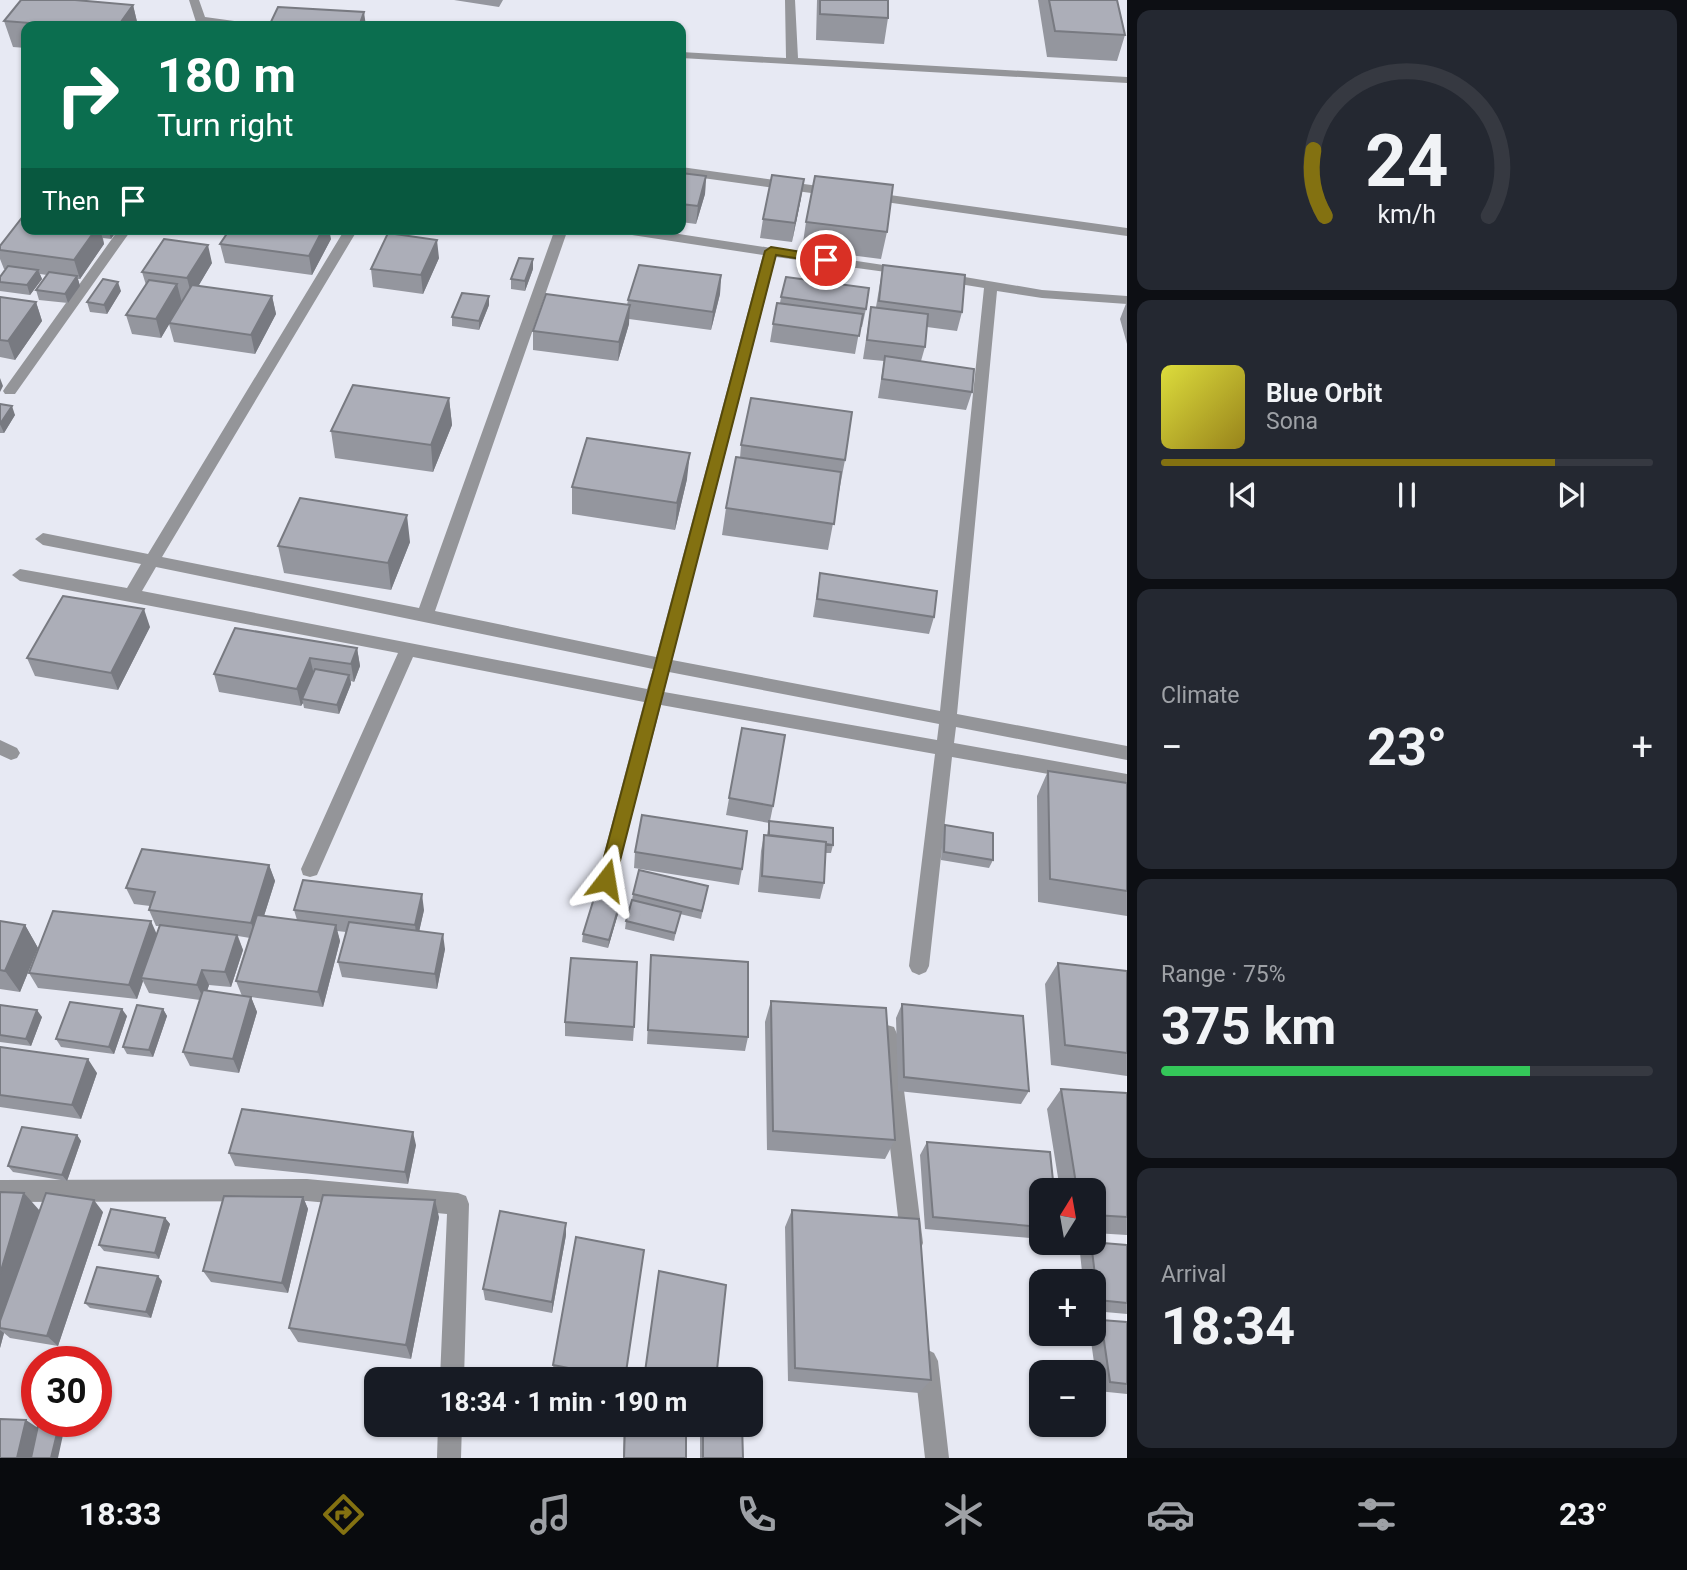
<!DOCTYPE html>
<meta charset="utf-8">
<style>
body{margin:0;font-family:Roboto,sans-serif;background:#242831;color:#f1f3f6;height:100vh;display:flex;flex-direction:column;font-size:26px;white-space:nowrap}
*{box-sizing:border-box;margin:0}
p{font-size:23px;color:#9ea1a6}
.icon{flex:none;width:38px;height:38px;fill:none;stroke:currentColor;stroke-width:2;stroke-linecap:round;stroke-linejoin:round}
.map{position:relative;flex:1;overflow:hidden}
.sheet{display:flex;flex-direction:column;gap:10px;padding:10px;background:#0d0f14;width:560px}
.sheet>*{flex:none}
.guide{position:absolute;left:21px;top:21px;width:665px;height:214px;border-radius:14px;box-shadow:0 2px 5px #0004;background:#0b6e4f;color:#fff;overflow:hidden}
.needle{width:46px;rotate:11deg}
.buttons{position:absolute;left:1029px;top:1178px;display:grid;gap:14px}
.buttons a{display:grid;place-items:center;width:77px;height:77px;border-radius:14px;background:#171b24;box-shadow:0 2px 5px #0004;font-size:35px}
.speed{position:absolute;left:21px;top:1346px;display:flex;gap:14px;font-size:35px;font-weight:700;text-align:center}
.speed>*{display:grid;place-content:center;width:91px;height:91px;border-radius:50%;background:#171b24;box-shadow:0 2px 5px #0004;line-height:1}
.speed .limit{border:10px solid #d22;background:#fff;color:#111}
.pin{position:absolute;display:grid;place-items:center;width:60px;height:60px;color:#fff;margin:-30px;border:4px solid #fff;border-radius:50%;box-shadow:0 2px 7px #0007}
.me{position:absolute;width:77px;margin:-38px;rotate:14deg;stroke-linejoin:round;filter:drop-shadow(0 0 5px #0008)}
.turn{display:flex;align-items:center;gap:24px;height:147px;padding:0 21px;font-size:32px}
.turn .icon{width:91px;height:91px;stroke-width:2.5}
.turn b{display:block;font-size:49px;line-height:60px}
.then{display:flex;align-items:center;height:66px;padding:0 21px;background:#0003;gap:14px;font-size:26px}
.big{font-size:52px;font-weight:700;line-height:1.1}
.sheet .widget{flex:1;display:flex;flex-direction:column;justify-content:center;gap:10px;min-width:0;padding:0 24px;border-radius:14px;background:#242831}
.sheet .dial{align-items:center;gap:0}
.dial svg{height:182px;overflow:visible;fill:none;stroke:#363941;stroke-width:7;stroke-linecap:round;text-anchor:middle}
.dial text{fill:#f1f3f6;stroke:none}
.song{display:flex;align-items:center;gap:21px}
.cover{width:84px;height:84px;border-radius:10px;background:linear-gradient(135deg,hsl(60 70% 55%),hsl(50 70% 35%))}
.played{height:7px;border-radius:4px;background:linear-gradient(90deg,#837111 80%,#363941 80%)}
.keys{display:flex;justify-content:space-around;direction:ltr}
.heat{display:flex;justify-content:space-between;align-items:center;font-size:38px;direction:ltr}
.charge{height:10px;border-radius:5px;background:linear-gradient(90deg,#34c759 75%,#363941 0)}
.trip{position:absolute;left:364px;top:1367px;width:399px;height:70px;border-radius:14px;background:#171b24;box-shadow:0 2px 5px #0004;font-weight:700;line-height:70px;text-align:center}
.menu{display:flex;height:112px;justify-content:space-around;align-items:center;background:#090b0e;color:#9ea1a6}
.menu .icon{width:49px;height:49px}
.menu .selected{color:#837111}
.menu b{font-size:32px;color:#f1f3f6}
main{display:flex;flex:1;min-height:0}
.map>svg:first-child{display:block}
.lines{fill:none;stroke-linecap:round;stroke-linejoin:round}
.minor{fill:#949599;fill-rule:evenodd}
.wall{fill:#94969e;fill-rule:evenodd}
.shaded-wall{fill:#787a81}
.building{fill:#acaeb8;stroke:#787a81;stroke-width:2}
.route{fill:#837111;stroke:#55490b;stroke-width:2}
</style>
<main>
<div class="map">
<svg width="1127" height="1458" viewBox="0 0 1127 1458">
<rect width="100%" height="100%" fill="#e7e9f3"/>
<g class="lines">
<!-- minor -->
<path class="minor" d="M189,0h10l6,17 44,6 5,3h-30l-28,-4z
M785,0h10l3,58 329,19v6l-446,-25v-6l105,6z
M681,167l152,21 6,4 -6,4 -152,-21z
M868,192l259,36v8l-263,-37v-6z
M119,229h13l-117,165h-10l-2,-3 2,-3z
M345,229h13l-196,328 257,51 136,-379h13l-133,382 221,46 107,-402 -144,-22 -6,-4h33l257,39 5,1v6l-132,-18 -104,403 268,51 44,-423 -43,-7 -7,-4 7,-4 101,17 85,6v8l-85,-6 -45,-7 -40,423 170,32v14l-171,-33 -2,16 173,31v14l-175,-31 -23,209 -3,6 -7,3 -7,-3 -3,-6 26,-212 -274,-49 -46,175 -2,6 -7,2 -7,-2 -2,-6 47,-178 -231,-45 -96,218 -7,2 -7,-2 -2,-6 97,-216 -378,-72 -8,-6 8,-6 107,19 14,-24 -98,-19 -8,-6 8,-6 105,21zM156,567l497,102 -6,20 -505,-98zM669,672l270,52 -2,16 -273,-48z
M0,740l17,8 3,5 -3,5 -6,2 -11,-5z
M887,1025l7,2 3,7 26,209 -3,8 -8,3 -8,-3 -3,-8 -24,-209 3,-7z
M307,1179l151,14 8,3 3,8 -5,175h-24l7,-165 -140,-13 -307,1v-22z
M926,1349l8,4 4,8 11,97h-24l-11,-97 4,-8z
M438,1424h24l-1,34h-24z"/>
</g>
<!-- wall -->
<path class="wall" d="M454,0h49l-4,7z
M817,0h71v18l-4,26 -68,-4z
M1038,0h79l8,35 -8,26 -70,-4z
M133,5l5,21h-112v22l-13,-1 -9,-26z
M681,173l25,3 -1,18 -9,30 -15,-2z
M801,198l-9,44 -32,-4 3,-19z
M806,222l81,10 -6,27 -79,-10z
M26,229h92l-7,10 -8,-1 1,6 -24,35h-2l2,7 -12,17 -29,-3 -3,-10 11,-15 -7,-1 2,5 -12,16 -30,-4v-14l6,-8h-2l-4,-10v-13z
M331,239l-19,36 -87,-12 -5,-19z
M439,258l-16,36 -50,-7 -2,-18z
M212,263l-14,23 74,10 4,18 -21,40 -81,-12 -5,-18 -8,14 -29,-4 -6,-19 20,-30 -4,-13z
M883,265l79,47 -5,19 -30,-4 -2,20 -4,14 51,31 -6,18 -88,-12 6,-37 -21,-2 8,-52h5z
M533,269l-8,22 -14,-2v-10z
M721,275l-1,19 -9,36 -82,-11v5l-11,37 -85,-11v-19l94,-26 1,-5z
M121,291l-14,23 -17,-2 -3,-10z
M0,297l36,5 6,19 -27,39 -15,-3z
M781,297l85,12 -4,18h-2l-5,27 -85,-12 3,-18 7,-21z
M1127,301v43l-7,-25z
M489,305l-10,25 -27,-4v-9z
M449,398l3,27 -19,47 -98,-14 -4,-27z
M0,404l15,11 -11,18h-4z
M741,445l104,15 -17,90 -106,-15 4,-27 14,-50z
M687,479l-12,51 -103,-16v-27z
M410,542l-19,48 -107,-17 -6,-27z
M820,573l114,44 -5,17 -116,-17z
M150,627l-32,63 -83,-14 -8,-18z
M357,648l3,18 -6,16 -3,-1v3l-12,30 -35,-6 -1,-5 -2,3 -82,-14 -5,-18z
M742,728l31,78 -3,15 63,24 -2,8h-6l-1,30 -4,16 -62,-7 3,-41 3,-16h3l2,-12 -43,-8z
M1048,771l79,12v133l-89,-14 -1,-106z
M945,825l48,35 -4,8 -48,-8 1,-26z
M635,852l107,17 -3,16 -105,-17z
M269,865l6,16 -11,35 33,4 -3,-10h130l-5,21 26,18 -8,40 -95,-12 -4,-15 8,-30 -9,-1 3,10 -17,66 -72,-10 6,15 -18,61 -49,-7 -7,-14 17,-52 -51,-7 -6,-12 -6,18 -99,-11 -9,-15 128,-39 2,-8h-3l-7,-16 1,-4 -16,-2 -8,-16zM238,936l12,2 -14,43 6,15 -35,-5 2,-6 22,2 12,-37z
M708,886l-7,33 -21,-5 -6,27 -49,-12 1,-8 6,-21 1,-6z
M624,889l-1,8 -15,51 -26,-6 1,-8z
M0,921l25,4 13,23 -18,44 -20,-3z
M651,955l97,82 -3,14 -98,-7z
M1058,963l69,8v105l-76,-11 -6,-81z
M771,1001l124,139 -10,19 -118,-9 -2,-128z
M902,1004l127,87 -8,13 -123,-13 -2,-73z
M0,1005l42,12 -11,29 -31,-4z
M163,1009l4,7 -14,41 -26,-3 -4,-7z
M127,1016l-13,38 -53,-7 -5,-8z
M565,1022l69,5 -1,14 -68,-5z
M0,1047l97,26 -16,46 -81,-12z
M1061,1089l66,4v142l-33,-2v-43h-34l-13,-81z
M77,1135l4,6 -14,40 -54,-9 -5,-6z
M927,1142l114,48v49l-116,-10 -5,-74z
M416,1145l-8,39 -173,-18 -6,-13z
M0,1192l40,19 63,1 -45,134 -48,-8 -6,-5 -4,15z
M303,1197l5,12 -20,84 -77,-11 -8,-11z
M792,1210l139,170 -12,13 -131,-12 -3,-154z
M439,1217l-28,142 -113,-17 -9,-14z
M165,1218l5,6 -11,35 -55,-8 -5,-6z
M566,1235l-14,78 -67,-13 -2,-11z
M1090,1242l37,3v69l-33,-3v-30h-11l-3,-28z
M162,1281l-11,37 -61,-10 -5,-5z
M1101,1320l26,2v72l-29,-3 -8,-57h4v-8z
M553,1365l72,14h-49l-22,-4z
M624,1424h62v34h-63z
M700,1424h42l1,34h-43z"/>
<!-- shaded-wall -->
<path class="shaded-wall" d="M133,5l5,21h-20z
M364,12l2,14h-7z
M706,176l-1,18 -9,30 2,-18z
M804,179l-3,19 -9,44 3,-19z
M96,229h4l4,15 -24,35 -6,-19z
M108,229h10l-7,10z
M323,229h6l2,10 -19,36 -3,-19z
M437,240l2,18 -16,36 -2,-19z
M208,245l4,18 -20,34 -5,-19z
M533,259v10l-8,22v-10z
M38,270l4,9 -12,16 -3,-10z
M721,275l-1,19 -9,36 2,-18z
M77,276l3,10 -12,17 -3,-9z
M118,282l3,9 -14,23 -3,-9z
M177,284l5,19 -21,35 -5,-19z
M272,296l4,18 -21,40 -4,-19z
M489,296v9l-10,25v-9z
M36,302l6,19 -27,39 -7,-19z
M630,305l-1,19 -11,37 1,-19z
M0,378l3,8 -3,6z
M449,398l3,27 -19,47 -2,-27z
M12,406l3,9 -11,18 -4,-9z
M690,453l-3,26 -12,51 2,-27z
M407,515l3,27 -19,48 -3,-27z
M144,609l6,18 -32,63 -7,-17z
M357,648l3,18 -6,16 -3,-18z
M310,658l4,17 -12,24 1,4 -2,3 -4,-17z
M349,675l2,9 -12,30 -2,-9z
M269,865l6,16 -18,57 -6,-15z
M624,889l-1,8 -15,51 1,-8z
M422,894l2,16 -7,31 -2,-16z
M151,921l7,16 -17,41 2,3 -6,18 -8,-14z
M25,925l13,23 -18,44 -15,-21z
M336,925l4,16 -17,66 -5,-15z
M443,934l2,15 -8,40 -2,-15z
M237,935l6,15 -12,37 -6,-15z
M202,970l7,15 -5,15 -7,-15z
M251,997l6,15 -18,61 -6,-14z
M122,1009l5,7 -13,38 -5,-7z
M163,1009l4,7 -14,41 -4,-7z
M37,1010l5,7 -11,29 -5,-7z
M88,1059l9,14 -16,46 -9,-14z
M413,1132l3,13 -8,39 -3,-12z
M77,1135l4,6 -14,40 -5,-6z
M24,1193l16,18 -40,117v-54z
M303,1197l5,12 -20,84 -6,-10z
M94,1200l9,12 -45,134 -11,-10z
M435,1200l4,17 -28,142 -5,-14z
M165,1218l5,6 -11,35 -4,-6z
M566,1223v12l-14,78v-11z
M158,1276l4,5 -11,37 -5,-6z
M0,1330l4,3 -4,15z
M26,1420l12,8 -7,30h-14z
M60,1421h6l-8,37h-7z"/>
<!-- building -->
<path class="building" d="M21,0h54l58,5 -15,21h-50l-64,-5z
M820,0h68v18l-68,-4z
M1049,0h68l8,35 -70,-4z
M278,7l86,5 -5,14h-90z
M681,173l25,3 -8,30 -17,-2z
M772,175l32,4 -9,44 -32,-4z
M815,176l78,9 -6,47 -81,-10z
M24,215l2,1v13h70l-22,31 -74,-10v-4z
M230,229h93l-14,27 -89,-12z
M388,233l49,7 -16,35 -50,-6z
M164,239l44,6 -21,33 -45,-6z
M519,258l14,1 -8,22 -14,-2z
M639,265l82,10 -8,37 -85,-12z
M883,265l82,10 -3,37 -83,-11z
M8,266l30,4 -11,15 -27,-3v-5z
M49,272l28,4 -12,18 -29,-4z
M786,277l83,11 -3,21 -85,-12z
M103,279l15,3 -14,23 -17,-3z
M149,280l28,4 -21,35 -30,-4z
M192,285l80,11 -21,39 -82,-12z
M462,293l27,3 -10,25 -27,-4z
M546,294l84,11 -11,37 -86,-11z
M0,297l36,5 -28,39 -8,-1z
M777,303l86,11 -4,22 -86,-12z
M871,307l57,7 -3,33 -58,-7z
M885,356l89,13 -2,23 -90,-13z
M353,385l96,13 -18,47 -100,-14z
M751,398l101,14 -7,48 -104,-15z
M0,404l12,2 -12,18z
M587,438l103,15 -13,50 -105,-16z
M736,457l105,15 -7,52 -108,-16z
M300,498l107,17 -19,48 -110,-17z
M820,573l117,18 -3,26 -117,-18z
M63,596l81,13 -33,64 -84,-15z
M235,628l122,20 -6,16 -41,-6 -13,31 -83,-15z
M315,669l34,6 -12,30 -35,-6z
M742,728l43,7 -12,71 -44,-8z
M1048,771l79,12v108l-77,-12z
M642,815l105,16 -5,38 -107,-17z
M769,821l64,7v17l-7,-1v-2l-57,-7z
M945,825l48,8v27l-49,-8z
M764,835l62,7 -2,41 -62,-7z
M142,849l127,16 -18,58 -102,-13 6,-18 -29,-4z
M639,870l69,16 -6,25 -69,-17z
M303,880l119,14 -7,31 -121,-15z
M599,882l25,7 -15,51 -26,-6z
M632,900l49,12 -6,21 -49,-12z
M53,911l98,10 -22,64 -100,-12z
M257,915l79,10 -18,67 -82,-11z
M0,921l25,4 -20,46 -5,-1z
M349,922l94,12 -8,40 -97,-12z
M160,925l77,10 -12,37 -23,-2 -5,15 -56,-7z
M651,955l97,7v75l-100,-7z
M571,958l66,4 -3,65 -69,-5z
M1058,963l69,8v82l-62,-8z
M203,990l48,7 -18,62 -50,-7z
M771,1001l115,7 9,132 -122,-9z
M70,1002l52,7 -13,38 -53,-8z
M902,1004l121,12 6,75 -125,-14z
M0,1005l37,5 -11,29 -26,-4z
M137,1005l26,4 -14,41 -26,-3z
M0,1047l88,12 -16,46 -72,-10z
M1061,1089l66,4v124l-33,-2v-25h-17z
M242,1109l171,23 -8,40 -176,-19z
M22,1127l55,8 -15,40 -54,-9z
M927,1142l123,10 4,38h-13v37l-108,-10z
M0,1192l24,1 -24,81z
M46,1193l48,7 -47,136 -47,-8v-7z
M323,1195l112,5 -29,145 -117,-17z
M224,1196l79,1 -21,86 -79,-12z
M111,1209l54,9 -10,35 -56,-8z
M792,1210l127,9 12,161 -136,-12z
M500,1211l66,12 -14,79 -69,-13z
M576,1237l68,13 -19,129 -72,-14z
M1091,1242l36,3v58l-29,-3z
M97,1267l61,9 -12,36 -61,-9z
M659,1271l67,14 -10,94h-72z
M1101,1320l26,2v62l-17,-2z
M0,1419l26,1 -9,38h-17z
M39,1421h21l-9,37h-20z
M625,1424h61v34h-62z
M703,1424h39l1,34h-40z"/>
<!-- route -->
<path class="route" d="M771,247l55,9 6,4 -6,3 -50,-8 -161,625 -3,5 -6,2 -6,-2 -2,-5 167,-629z"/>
</svg>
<div class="buttons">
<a><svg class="needle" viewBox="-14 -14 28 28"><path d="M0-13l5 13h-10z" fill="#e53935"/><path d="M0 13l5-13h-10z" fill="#9ea1a6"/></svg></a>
<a>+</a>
<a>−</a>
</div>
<div class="speed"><div class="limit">30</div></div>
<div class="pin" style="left:826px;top:260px;background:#d93025"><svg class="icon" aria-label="arrive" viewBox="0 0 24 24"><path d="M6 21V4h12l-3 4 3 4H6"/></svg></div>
<svg class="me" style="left:606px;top:880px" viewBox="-20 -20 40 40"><path d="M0-17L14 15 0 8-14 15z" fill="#837111" stroke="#fff" stroke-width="4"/></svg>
<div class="trip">18:34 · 1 min · 190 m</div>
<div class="guide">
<div class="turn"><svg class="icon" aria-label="right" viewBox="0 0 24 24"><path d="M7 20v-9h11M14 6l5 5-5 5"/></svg><div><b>180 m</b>Turn right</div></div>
<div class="then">Then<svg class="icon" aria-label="arrive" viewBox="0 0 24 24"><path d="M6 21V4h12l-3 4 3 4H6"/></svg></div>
</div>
</div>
<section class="sheet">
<div class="widget dial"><svg viewBox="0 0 100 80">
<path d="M14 69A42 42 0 1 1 86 69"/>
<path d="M14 69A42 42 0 0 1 9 40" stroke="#837111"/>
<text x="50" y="56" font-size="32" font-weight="700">24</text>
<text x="50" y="72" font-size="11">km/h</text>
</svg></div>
<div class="widget">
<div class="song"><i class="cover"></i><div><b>Blue Orbit</b><p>Sona</p></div></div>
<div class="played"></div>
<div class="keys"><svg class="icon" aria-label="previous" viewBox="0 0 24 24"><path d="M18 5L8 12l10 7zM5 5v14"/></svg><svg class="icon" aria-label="pause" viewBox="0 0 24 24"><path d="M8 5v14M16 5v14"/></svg><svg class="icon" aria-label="next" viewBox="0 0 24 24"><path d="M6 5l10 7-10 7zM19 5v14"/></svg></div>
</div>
<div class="widget"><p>Climate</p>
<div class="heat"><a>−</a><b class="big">23°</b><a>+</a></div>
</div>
<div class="widget"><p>Range · 75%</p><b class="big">375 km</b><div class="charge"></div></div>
<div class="widget"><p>Arrival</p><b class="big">18:34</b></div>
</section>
</main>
<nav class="menu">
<b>18:33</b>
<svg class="icon selected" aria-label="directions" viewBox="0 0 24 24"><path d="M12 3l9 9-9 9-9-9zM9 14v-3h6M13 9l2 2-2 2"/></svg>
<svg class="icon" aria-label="music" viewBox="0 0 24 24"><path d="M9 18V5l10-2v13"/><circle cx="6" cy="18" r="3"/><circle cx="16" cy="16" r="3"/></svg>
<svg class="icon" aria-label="phone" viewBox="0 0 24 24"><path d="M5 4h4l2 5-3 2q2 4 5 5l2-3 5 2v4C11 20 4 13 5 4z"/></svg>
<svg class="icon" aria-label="climate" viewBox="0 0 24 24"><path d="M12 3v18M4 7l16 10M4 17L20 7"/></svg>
<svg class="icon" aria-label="car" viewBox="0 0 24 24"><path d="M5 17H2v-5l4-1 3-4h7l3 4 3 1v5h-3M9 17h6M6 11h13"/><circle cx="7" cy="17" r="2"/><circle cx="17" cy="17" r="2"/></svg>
<svg class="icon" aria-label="filters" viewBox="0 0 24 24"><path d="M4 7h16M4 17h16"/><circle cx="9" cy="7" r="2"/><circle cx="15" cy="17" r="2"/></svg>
<b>23°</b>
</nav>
